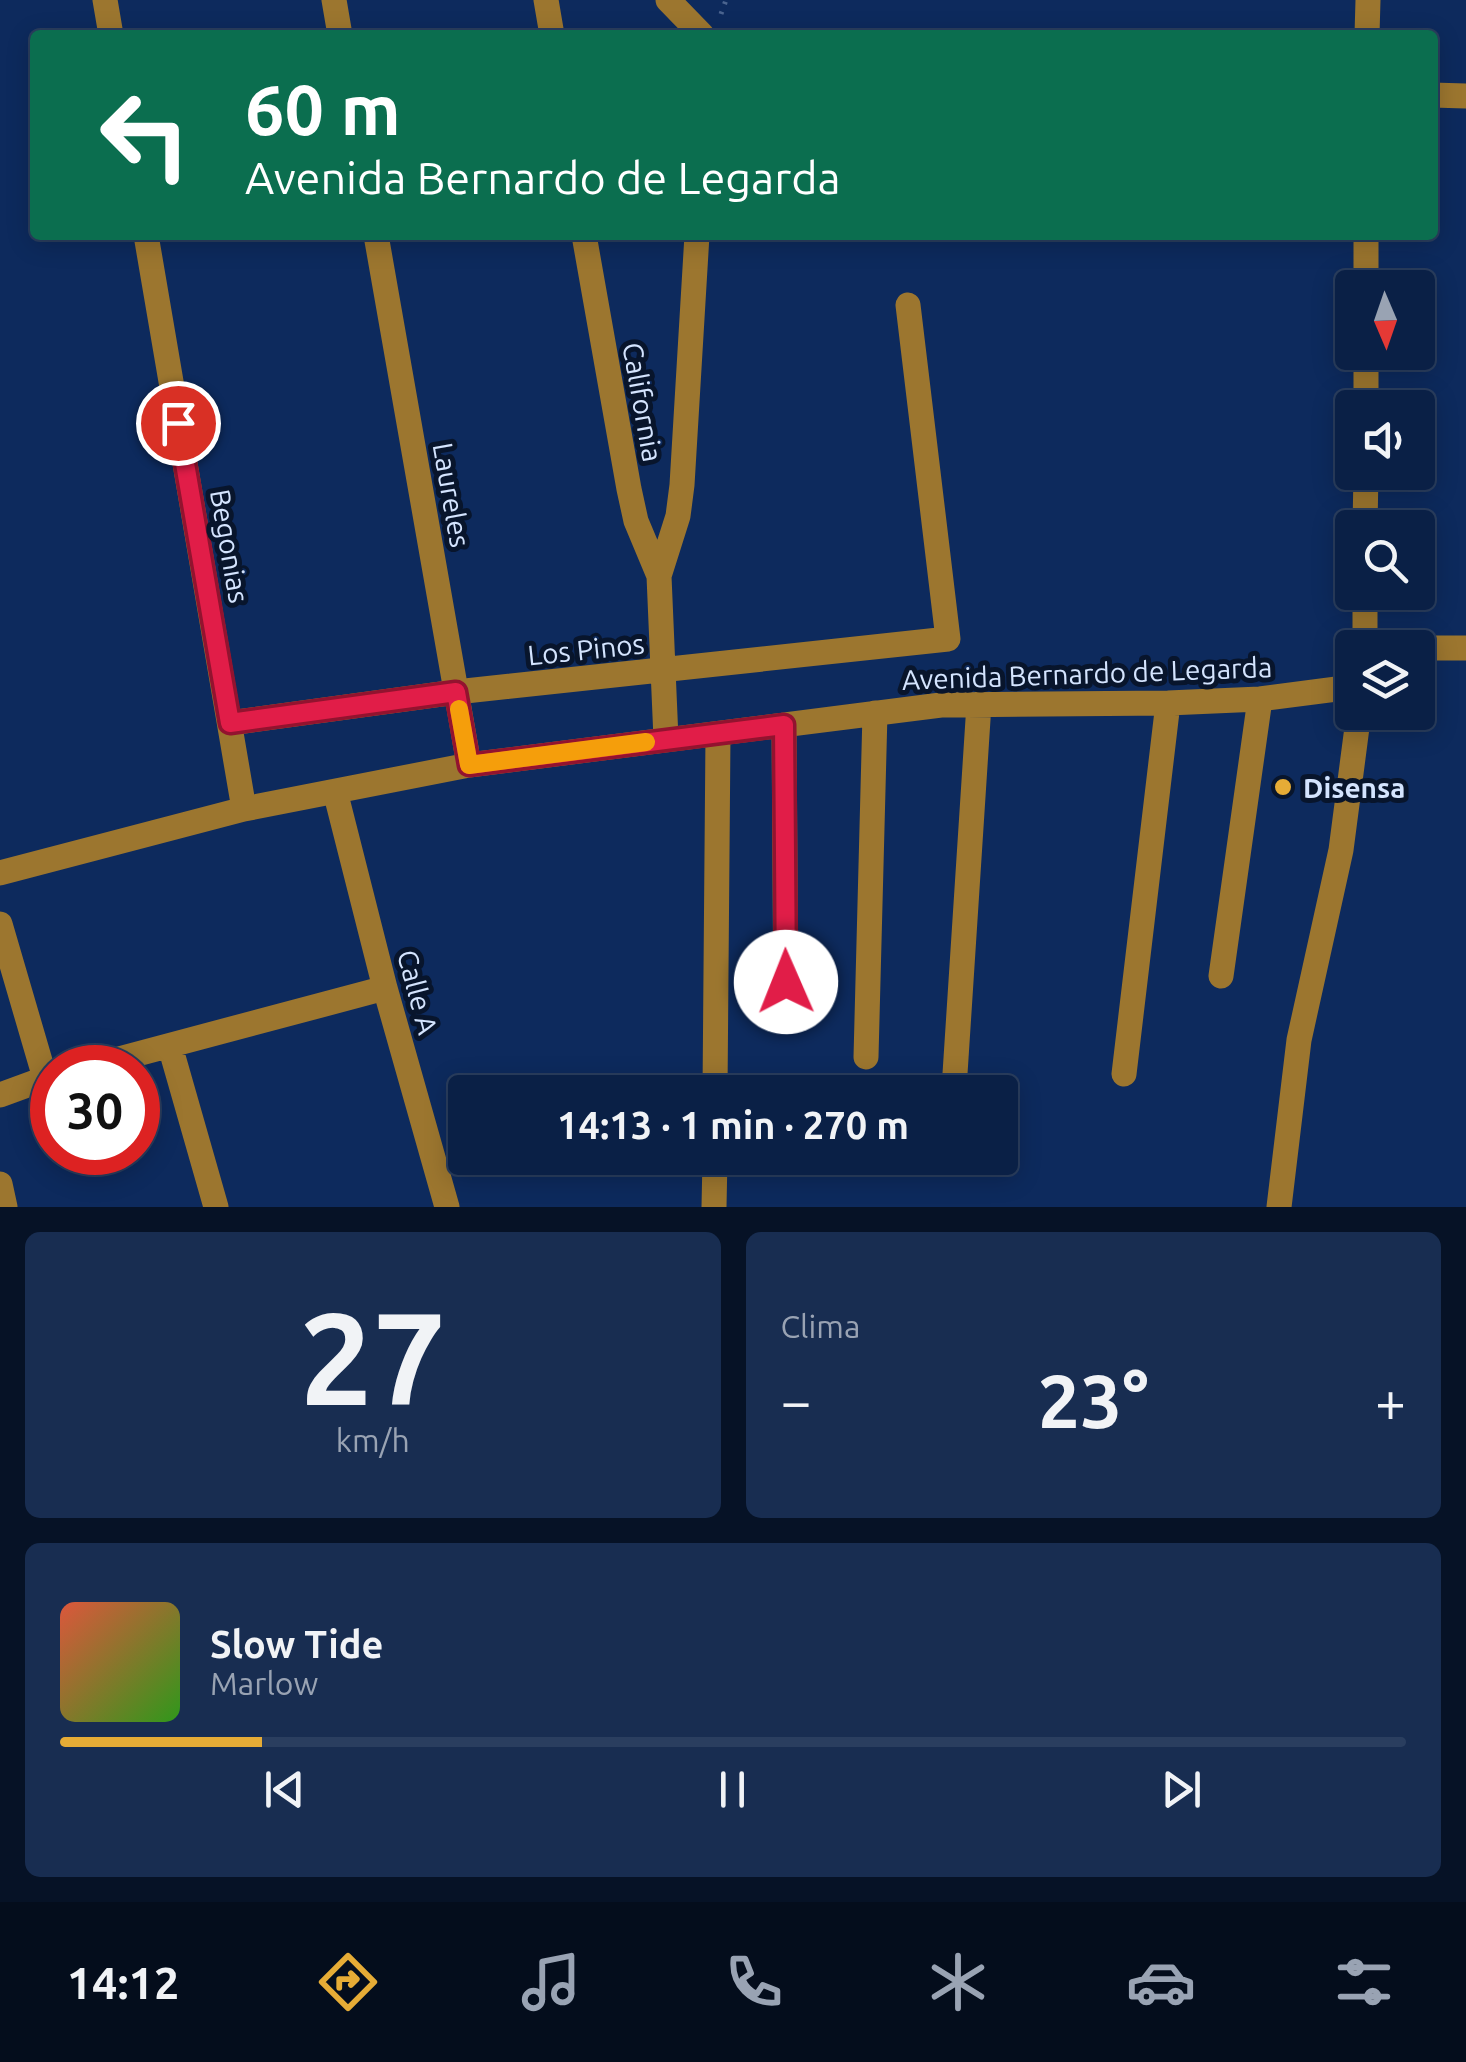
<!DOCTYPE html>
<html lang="es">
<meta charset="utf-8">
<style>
body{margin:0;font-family:Ubuntu,sans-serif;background:#182d51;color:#f1f3f6;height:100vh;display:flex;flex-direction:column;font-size:38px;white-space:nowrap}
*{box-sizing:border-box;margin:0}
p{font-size:32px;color:#99a3b3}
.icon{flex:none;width:55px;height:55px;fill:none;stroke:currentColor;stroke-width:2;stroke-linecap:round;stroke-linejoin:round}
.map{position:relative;height:1207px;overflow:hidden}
.panel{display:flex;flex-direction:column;gap:25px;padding:25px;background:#061226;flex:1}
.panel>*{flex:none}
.top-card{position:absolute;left:30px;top:30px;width:1408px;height:210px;border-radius:10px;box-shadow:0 5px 25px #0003,0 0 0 2px #2a3e5f;background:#0b6e4f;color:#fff;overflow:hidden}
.needle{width:65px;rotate:178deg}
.buttons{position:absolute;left:1335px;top:270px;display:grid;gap:20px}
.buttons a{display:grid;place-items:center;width:100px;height:100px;border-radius:10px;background:#0a2046;box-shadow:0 5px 25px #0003,0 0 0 2px #2a3e5f;font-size:50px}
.speed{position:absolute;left:30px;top:1045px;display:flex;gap:20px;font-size:50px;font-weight:700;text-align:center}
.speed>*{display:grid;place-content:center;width:130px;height:130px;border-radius:50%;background:#0a2046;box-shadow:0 5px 25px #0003,0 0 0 2px #2a3e5f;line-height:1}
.speed .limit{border:15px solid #d22;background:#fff;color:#111}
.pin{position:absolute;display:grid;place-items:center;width:85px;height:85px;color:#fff;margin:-42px;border:5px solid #fff;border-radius:50%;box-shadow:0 2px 10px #0007}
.me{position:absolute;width:110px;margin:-55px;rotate:359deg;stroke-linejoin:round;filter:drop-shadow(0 0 8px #0008)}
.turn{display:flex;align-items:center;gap:35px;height:210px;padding:0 50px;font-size:45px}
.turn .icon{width:130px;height:130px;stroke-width:2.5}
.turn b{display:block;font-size:70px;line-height:85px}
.big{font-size:75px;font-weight:700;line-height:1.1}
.panel .card{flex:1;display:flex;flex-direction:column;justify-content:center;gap:15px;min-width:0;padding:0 35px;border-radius:15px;background:#182d51}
.panel .dial{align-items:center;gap:0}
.dial b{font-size:130px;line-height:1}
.song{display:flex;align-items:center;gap:30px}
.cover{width:120px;height:120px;border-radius:15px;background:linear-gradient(135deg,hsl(10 70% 55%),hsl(110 70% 35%))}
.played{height:10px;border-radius:5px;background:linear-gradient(90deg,#e6ac36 15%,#2a3e5f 15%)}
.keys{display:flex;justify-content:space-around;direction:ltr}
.heat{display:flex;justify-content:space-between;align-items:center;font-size:55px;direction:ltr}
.panel .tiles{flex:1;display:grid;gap:25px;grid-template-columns:1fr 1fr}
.card:last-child{grid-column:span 2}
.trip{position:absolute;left:448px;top:1075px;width:570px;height:100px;border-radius:10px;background:#0a2046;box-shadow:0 5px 25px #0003,0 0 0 2px #2a3e5f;font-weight:700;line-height:100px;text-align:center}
.menu{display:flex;height:160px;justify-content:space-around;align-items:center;background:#040d1c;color:#99a3b3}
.menu .icon{width:70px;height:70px}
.menu .on{color:#e6ac36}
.menu b{font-size:45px;color:#f1f3f6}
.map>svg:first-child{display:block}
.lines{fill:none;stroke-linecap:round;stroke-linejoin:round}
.path{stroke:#4b648f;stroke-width:5;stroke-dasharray:2.5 8;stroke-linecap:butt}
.minor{stroke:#9c762f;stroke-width:25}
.route-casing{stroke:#92132f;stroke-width:25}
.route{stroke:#e11d48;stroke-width:18}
.slow{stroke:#f59e0b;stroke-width:18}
.poi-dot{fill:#e6ac36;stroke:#08152c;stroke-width:4}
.labels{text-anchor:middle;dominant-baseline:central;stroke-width:10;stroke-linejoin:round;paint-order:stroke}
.street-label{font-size:28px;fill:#d4e4fe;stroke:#08152c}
.poi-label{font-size:28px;font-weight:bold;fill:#d4e4fe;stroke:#08152c;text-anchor:start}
</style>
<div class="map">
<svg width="1466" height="1207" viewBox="0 0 1466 1207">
<rect width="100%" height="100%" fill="#0d2a5d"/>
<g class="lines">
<!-- path -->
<path class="path" d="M721,14l5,-14"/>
<!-- minor -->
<path class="minor" d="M105,0l6,35
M334,0l6,35
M546,0l6,35
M668,0l34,35
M1367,35l1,-35
M1432,95l34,1
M146,235l98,574
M376,235l93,530
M584,235l45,254 7,32 23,55
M1366,288v-53
M1366,408v-56
M1365,528l1,-56
M1365,648v-56
M1418,648h48
M230,723l226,-31 492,-53 -40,-334
M784,725l2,294
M666,739l-7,-163 19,-60 4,-31 15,-250
M335,791l50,197 62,219
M0,873l244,-64 225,-44 472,-60 227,-2 92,-4 92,-12
M0,924l45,154
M1221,976l39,-277
M170,1046l46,161
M866,1057l9,-344
M85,1068l300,-80
M1124,1074l44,-371
M954,1089l25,-385
M715,1092l3,-358
M0,1095l52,-19
M0,1184l5,23
M714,1207l1,-49
M1279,1207l20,-167 42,-190 18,-138"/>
</g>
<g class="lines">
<defs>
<path id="route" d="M178,423l52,300 226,-31 13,73 315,-40 2,257"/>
</defs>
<!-- route casing -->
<use href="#route" class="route-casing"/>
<!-- route -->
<use href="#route" class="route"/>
<!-- slow -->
<path class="slow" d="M459,709l10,56 177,-23"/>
</g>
<!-- markers -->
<circle class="poi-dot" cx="1283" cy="787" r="10"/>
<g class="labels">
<!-- street labels -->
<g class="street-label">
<text transform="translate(643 402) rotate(80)">California</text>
<text transform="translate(452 495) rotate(80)">Laureles</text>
<text transform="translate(230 546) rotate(80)">Begonias</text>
<text transform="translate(586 649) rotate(-6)">Los Pinos</text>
<text transform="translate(1087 673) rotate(-2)">Avenida Bernardo de Legarda</text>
<text transform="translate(418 992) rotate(75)">Calle A</text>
</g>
<!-- poi labels -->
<g class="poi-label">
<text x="1303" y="787">Disensa</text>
</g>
</g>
</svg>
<div class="buttons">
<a><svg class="needle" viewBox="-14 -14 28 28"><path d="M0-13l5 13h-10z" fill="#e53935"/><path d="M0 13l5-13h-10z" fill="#99a3b3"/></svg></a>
<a><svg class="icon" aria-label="sound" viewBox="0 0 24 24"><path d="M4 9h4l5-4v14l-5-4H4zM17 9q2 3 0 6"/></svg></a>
<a><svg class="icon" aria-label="search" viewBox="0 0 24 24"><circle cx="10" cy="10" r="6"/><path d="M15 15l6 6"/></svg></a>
<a><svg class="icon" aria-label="layers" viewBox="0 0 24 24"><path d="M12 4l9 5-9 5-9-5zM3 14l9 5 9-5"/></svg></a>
</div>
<div class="speed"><div class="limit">30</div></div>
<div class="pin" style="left:178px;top:423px;background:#d93025"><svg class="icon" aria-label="arrive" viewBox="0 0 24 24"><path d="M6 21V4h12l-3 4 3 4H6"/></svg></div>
<svg class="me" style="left:786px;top:982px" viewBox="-20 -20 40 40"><circle r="19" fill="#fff"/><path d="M0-13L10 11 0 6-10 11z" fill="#e11d48"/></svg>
<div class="trip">14:13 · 1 min · 270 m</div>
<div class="top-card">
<div class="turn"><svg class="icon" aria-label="left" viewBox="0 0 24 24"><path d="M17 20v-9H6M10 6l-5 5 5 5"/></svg><div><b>60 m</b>Avenida Bernardo de Legarda</div></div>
</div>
</div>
<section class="panel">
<div class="tiles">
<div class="card dial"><b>27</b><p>km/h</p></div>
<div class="card"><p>Clima</p>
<div class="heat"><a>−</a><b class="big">23°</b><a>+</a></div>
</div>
<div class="card">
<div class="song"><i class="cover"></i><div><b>Slow Tide</b><p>Marlow</p></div></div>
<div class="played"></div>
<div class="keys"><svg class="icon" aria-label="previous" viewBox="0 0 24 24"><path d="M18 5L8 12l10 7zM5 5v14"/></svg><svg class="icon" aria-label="pause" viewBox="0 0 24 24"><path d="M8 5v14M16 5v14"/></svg><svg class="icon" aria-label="next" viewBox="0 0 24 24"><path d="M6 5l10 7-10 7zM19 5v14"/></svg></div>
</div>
</div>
</section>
<nav class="menu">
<b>14:12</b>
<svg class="icon on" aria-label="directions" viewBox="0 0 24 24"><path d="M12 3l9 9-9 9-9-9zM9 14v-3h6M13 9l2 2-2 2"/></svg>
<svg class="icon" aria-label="music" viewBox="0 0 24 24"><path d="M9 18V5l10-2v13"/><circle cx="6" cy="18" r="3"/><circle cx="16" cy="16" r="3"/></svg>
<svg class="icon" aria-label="phone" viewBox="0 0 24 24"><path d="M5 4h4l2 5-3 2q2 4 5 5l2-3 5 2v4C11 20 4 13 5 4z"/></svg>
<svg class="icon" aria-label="climate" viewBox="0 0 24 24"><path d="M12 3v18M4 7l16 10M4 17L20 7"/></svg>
<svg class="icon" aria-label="car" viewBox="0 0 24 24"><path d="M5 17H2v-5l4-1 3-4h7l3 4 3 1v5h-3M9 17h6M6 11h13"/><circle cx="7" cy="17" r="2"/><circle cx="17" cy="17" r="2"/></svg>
<svg class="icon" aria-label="filters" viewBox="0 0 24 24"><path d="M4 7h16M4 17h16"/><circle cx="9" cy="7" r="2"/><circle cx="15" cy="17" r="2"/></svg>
</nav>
